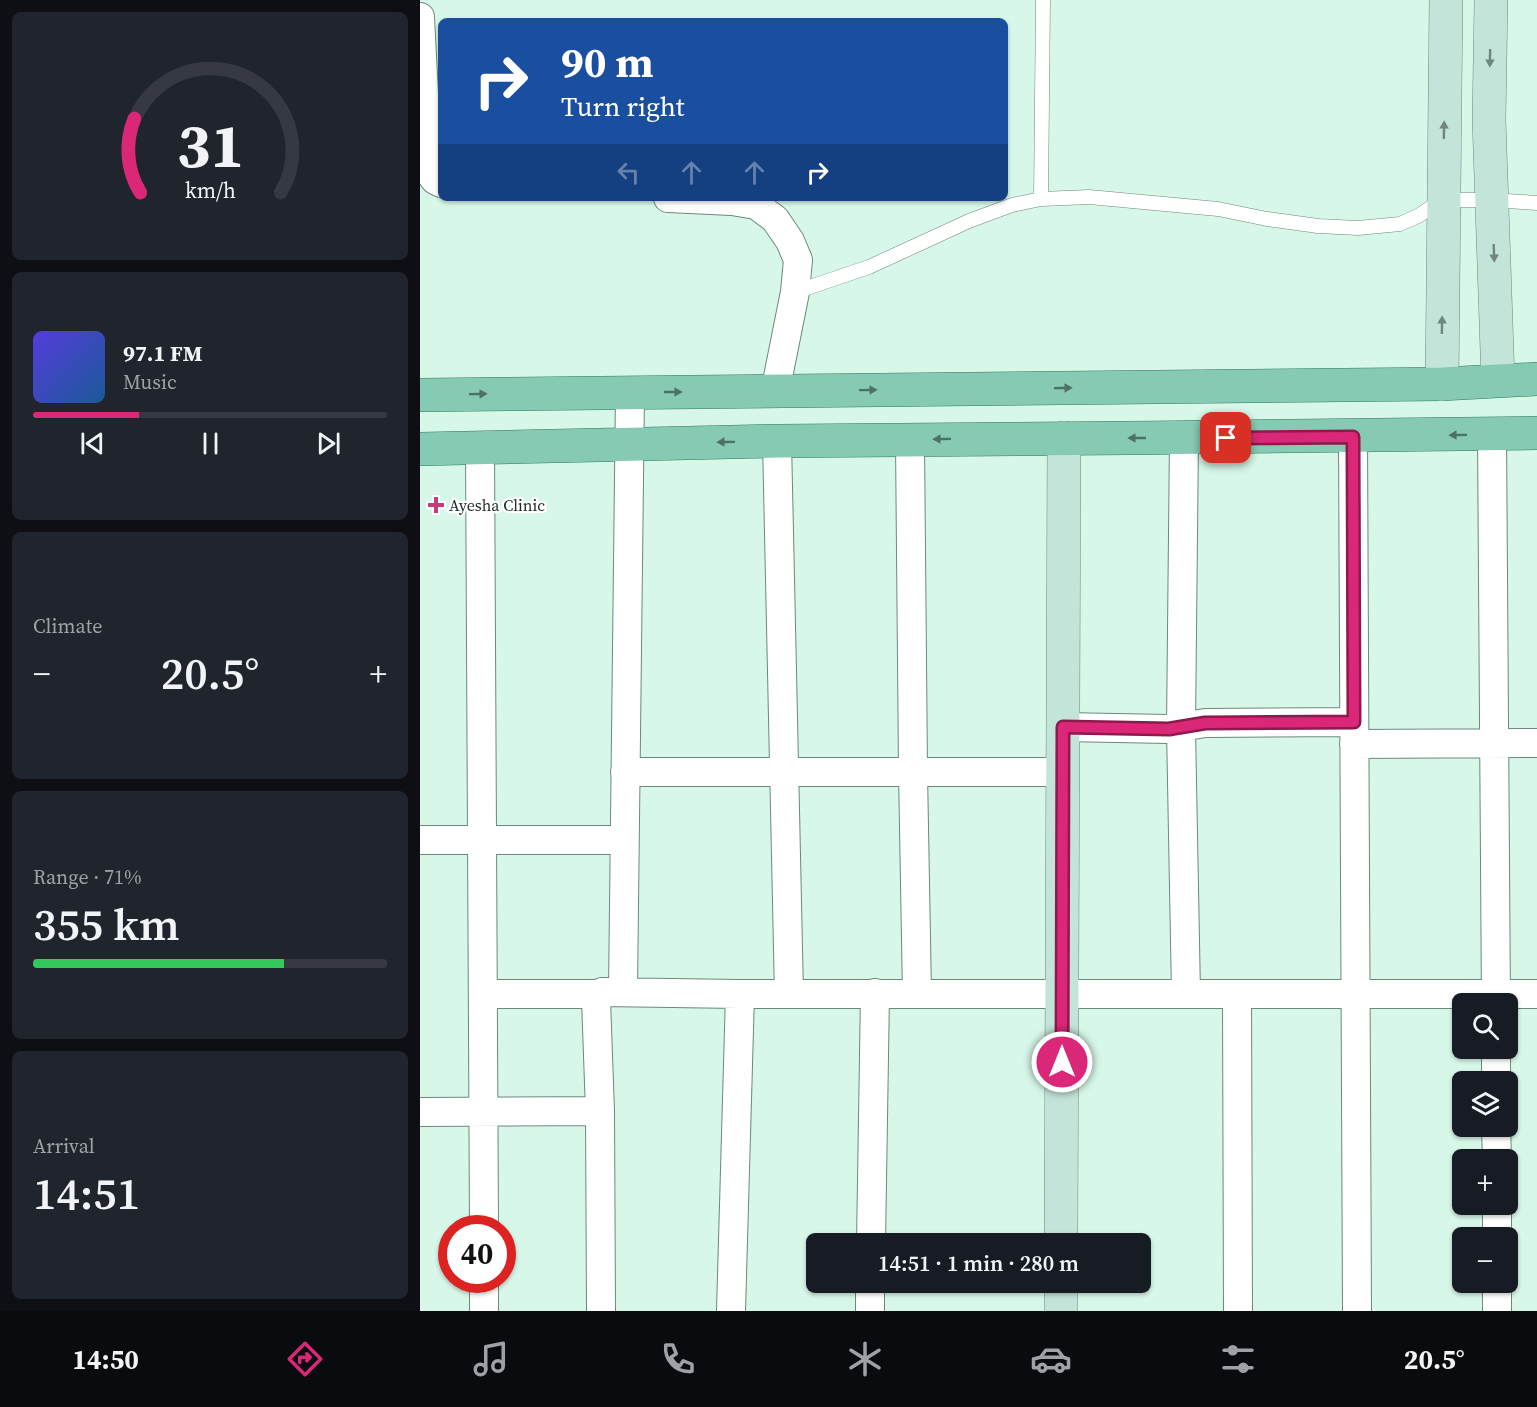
<!DOCTYPE html>
<meta charset="utf-8">
<style>
body{margin:0;font-family:"Source Serif 4",serif;background:#20242c;color:#f1f3f6;height:100vh;display:flex;flex-direction:column;font-size:22px;white-space:nowrap}
*{box-sizing:border-box;margin:0}
p{font-size:20px;color:#9ea1a6}
.icon{flex:none;width:33px;height:33px;fill:none;stroke:currentColor;stroke-width:2;stroke-linecap:round;stroke-linejoin:round}
.map{position:relative;flex:1;overflow:hidden}
.details{display:flex;flex-direction:column;gap:12px;padding:12px;background:#0d0f14;width:420px}
.details>*{flex:none}
.guide{position:absolute;left:18px;top:18px;width:570px;height:183px;border-radius:9px;box-shadow:0 2px 4px #0004;background:#1a4fa0;color:#fff;overflow:hidden}
.fabs{position:absolute;left:1032px;top:993px;display:grid;gap:12px}
.fabs a{display:grid;place-items:center;width:66px;height:66px;border-radius:9px;background:#171b24;box-shadow:0 2px 4px #0004;font-size:30px}
.speed{position:absolute;left:18px;top:1215px;display:flex;gap:12px;font-size:30px;font-weight:700;text-align:center}
.speed>*{display:grid;place-content:center;width:78px;height:78px;border-radius:50%;background:#171b24;box-shadow:0 2px 4px #0004;line-height:1}
.speed .limit{border:9px solid #d22;background:#fff;color:#111}
.pin{position:absolute;display:grid;place-items:center;width:51px;height:51px;color:#fff;margin:-26px;border-radius:12px;box-shadow:0 3px 9px #0006}
.me{position:absolute;width:66px;margin:-33px;rotate:0deg;stroke-linejoin:round;filter:drop-shadow(0 0 4px #0008)}
.turn{display:flex;align-items:center;gap:21px;height:126px;padding:0 24px;font-size:27px}
.turn .icon{width:78px;height:78px;stroke-width:2.5}
.turn b{display:block;font-size:42px;line-height:51px}
.lanes{display:flex;align-items:center;height:57px;padding:0 24px;background:#0003;justify-content:center;gap:30px;direction:ltr}
.lanes .off{opacity:.35}
.big{font-size:45px;font-weight:600;line-height:1.1}
.details .tile{flex:1;display:flex;flex-direction:column;justify-content:center;gap:9px;min-width:0;padding:0 21px;border-radius:9px;background:#20242c}
.details .dial{align-items:center;gap:0}
.dial svg{height:156px;overflow:visible;fill:none;stroke:#363941;stroke-width:7;stroke-linecap:round;text-anchor:middle}
.dial text{fill:#f1f3f6;stroke:none}
.song{display:flex;align-items:center;gap:18px}
.cover{width:72px;height:72px;border-radius:9px;background:linear-gradient(135deg,hsl(250 70% 55%),hsl(210 70% 35%))}
.played{height:6px;border-radius:3px;background:linear-gradient(90deg,#db2777 30%,#363941 30%)}
.keys{display:flex;justify-content:space-around;direction:ltr}
.heat{display:flex;justify-content:space-between;align-items:center;font-size:33px;direction:ltr}
.charge{height:9px;border-radius:4px;background:linear-gradient(90deg,#34c759 71%,#363941 0)}
.trip{position:absolute;left:386px;top:1233px;width:345px;height:60px;border-radius:9px;background:#171b24;box-shadow:0 2px 4px #0004;font-weight:600;line-height:60px;text-align:center}
.menu{display:flex;height:96px;justify-content:space-around;align-items:center;background:#090b0e;color:#9ea1a6}
.menu .icon{width:42px;height:42px}
.menu .selected{color:#db2777}
.menu b{font-size:27px;color:#f1f3f6}
main{display:flex;flex:1;min-height:0}
.map>svg:first-child{display:block}
.lines{fill:none;stroke-linecap:round;stroke-linejoin:round}
.lane-casing{stroke:#6c897c;stroke-width:15}
.street-casing{stroke:#6c897c;stroke-width:30}
.secondary-casing{stroke:#6c897c;stroke-width:34}
.primary-casing{stroke:#2e7a60;stroke-width:34}
.lane{stroke:#fff;stroke-width:14}
.street{stroke:#fff;stroke-width:28}
.secondary{stroke:#c3e4d9;stroke-width:33}
.primary{stroke:#87cab3;stroke-width:33}
.oneway{fill:#70867e}
.oneway2{fill:#4d7164}
.route-casing{stroke:#8e194d;stroke-width:15}
.route{stroke:#db2777;stroke-width:10}
.poi-dot{fill:#c53c78;stroke:#fff;stroke-width:2}
.labels{text-anchor:middle;dominant-baseline:central;stroke-width:4.5;stroke-linejoin:round;paint-order:stroke}
.poi-label{font-size:16px;fill:#1d2924;stroke:#fff;text-anchor:start}
</style>
<main>
<section class="details">
<div class="tile dial"><svg viewBox="0 0 100 80">
<path d="M14 69A42 42 0 1 1 86 69"/>
<path d="M14 69A42 42 0 0 1 11 31" stroke="#db2777"/>
<text x="50" y="56" font-size="32" font-weight="700">31</text>
<text x="50" y="72" font-size="11">km/h</text>
</svg></div>
<div class="tile">
<div class="song"><i class="cover"></i><div><b>97.1 FM</b><p>Music</p></div></div>
<div class="played"></div>
<div class="keys"><svg class="icon" aria-label="previous" viewBox="0 0 24 24"><path d="M18 5L8 12l10 7zM5 5v14"/></svg><svg class="icon" aria-label="pause" viewBox="0 0 24 24"><path d="M8 5v14M16 5v14"/></svg><svg class="icon" aria-label="next" viewBox="0 0 24 24"><path d="M6 5l10 7-10 7zM19 5v14"/></svg></div>
</div>
<div class="tile"><p>Climate</p>
<div class="heat"><a>−</a><b class="big">20.5°</b><a>+</a></div>
</div>
<div class="tile"><p>Range · 71%</p><b class="big">355 km</b><div class="charge"></div></div>
<div class="tile"><p>Arrival</p><b class="big">14:51</b></div>
</section>
<div class="map">
<svg width="1117" height="1311" viewBox="0 0 1117 1311">
<rect width="100%" height="100%" fill="#d7f7e9"/>
<g class="lines">
<defs>
<path id="lane" d="M621,199l2,-199
M375,292l74,-25 100,-46 43,-16 29,-6 48,-2 129,12 49,10 51,7 40,2 42,-4 18,-8 25,-16h49l45,3"/>
<path id="street" d="M0,17l8,154 7,9 6,3
M248,198l64,3 24,4 19,14 15,22 8,19 -3,32 -20,100
M1072,434l4,570
M933,437l4,874
M764,438l-3,290 5,266
M490,440l3,332 4,222
M357,441l12,553
M60,448l4,780
M643,727l106,2 36,-6 149,-1
M934,744l183,-1
M205,772h438
M0,840h204
M203,992l7,-599
M63,994h115
M817,994l1,317
M1076,1048v34
M0,1112l180,-1
M1076,1126l1,34
M1077,1204v34
M451,1244l4,-251
M64,1280v31
M1077,1282v29
M181,1311l-1,-200 -4,-112 2,-5 4,-2 138,2h797
M311,1311l9,-317
M450,1311v-29"/>
<path id="secondary" d="M1071,0l-2,120 9,260
M1022,384l4,-384
M641,1244l3,-806
M641,1311v-29"/>
<path id="primary" d="M0,395l1022,-11 95,-5
M0,449c120,-2 239,-6 359,-8 253,-3 505,-3 758,-8"/>
</defs>
<!-- lane casing -->
<use href="#lane" class="lane-casing"/>
<!-- street casing -->
<use href="#street" class="street-casing"/>
<!-- secondary casing -->
<use href="#secondary" class="secondary-casing"/>
<!-- primary casing -->
<use href="#primary" class="primary-casing"/>
<!-- lane -->
<use href="#lane" class="lane"/>
<!-- street -->
<use href="#street" class="street"/>
<!-- secondary -->
<use href="#secondary" class="secondary"/>
<!-- primary -->
<use href="#primary" class="primary"/>
</g>
<!-- one-way arrows -->
<defs><path id="oneway-solid" d="M-6-.8H1V-3.2L6.5 0L1 3.2V.8H-6Z" transform="scale(1.5)"/></defs>
<g class="oneway">
<use href="#oneway-solid" transform="translate(1070 58) rotate(91)"/>
<use href="#oneway-solid" transform="translate(1024 130) rotate(-89)"/>
<use href="#oneway-solid" transform="translate(1074 253) rotate(88)"/>
<use href="#oneway-solid" transform="translate(1022 325) rotate(-89)"/>
</g>
<g class="oneway2">
<use href="#oneway-solid" transform="translate(643 388) rotate(-1)"/>
<use href="#oneway-solid" transform="translate(448 390) rotate(-1)"/>
<use href="#oneway-solid" transform="translate(253 392)"/>
<use href="#oneway-solid" transform="translate(58 394) rotate(-1)"/>
<use href="#oneway-solid" transform="translate(1038 435) rotate(179)"/>
<use href="#oneway-solid" transform="translate(717 438) rotate(-180)"/>
<use href="#oneway-solid" transform="translate(522 439) rotate(179)"/>
<use href="#oneway-solid" transform="translate(306 442) rotate(179)"/>
</g>
<g class="lines">
<defs>
<path id="route" d="M642,1062l1,-335 106,2 36,-6 149,-1 -1,-285 -127,1"/>
</defs>
<!-- route casing -->
<use href="#route" class="route-casing"/>
<!-- route -->
<use href="#route" class="route"/>
</g>
<!-- markers -->
<path class="poi-dot" d="M13 496h6v6h6v6h-6v6h-6v-6h-6v-6h6z"/>
<g class="labels">
<!-- poi labels -->
<g class="poi-label">
<text x="29" y="505">Ayesha Clinic</text>
</g>
</g>
</svg>
<div class="fabs">
<a><svg class="icon" aria-label="search" viewBox="0 0 24 24"><circle cx="10" cy="10" r="6"/><path d="M15 15l6 6"/></svg></a>
<a><svg class="icon" aria-label="layers" viewBox="0 0 24 24"><path d="M12 4l9 5-9 5-9-5zM3 14l9 5 9-5"/></svg></a>
<a>+</a>
<a>−</a>
</div>
<div class="speed"><div class="limit">40</div></div>
<div class="pin" style="left:806px;top:438px;background:#d93025"><svg class="icon" aria-label="arrive" viewBox="0 0 24 24"><path d="M6 21V4h12l-3 4 3 4H6"/></svg></div>
<svg class="me" style="left:642px;top:1062px" viewBox="-20 -20 40 40"><circle r="17" fill="#db2777" stroke="#fff" stroke-width="3"/><path d="M0-11L8 9 0 5-8 9z" fill="#fff"/></svg>
<div class="trip">14:51 · 1 min · 280 m</div>
<div class="guide">
<div class="turn"><svg class="icon" aria-label="right" viewBox="0 0 24 24"><path d="M7 20v-9h11M14 6l5 5-5 5"/></svg><div><b>90 m</b>Turn right</div></div>
<div class="lanes"><svg class="icon off" aria-label="left" viewBox="0 0 24 24"><path d="M17 20v-9H6M10 6l-5 5 5 5"/></svg><svg class="icon off" aria-label="ahead" viewBox="0 0 24 24"><path d="M12 20V5M6 11l6-6 6 6"/></svg><svg class="icon off" aria-label="ahead" viewBox="0 0 24 24"><path d="M12 20V5M6 11l6-6 6 6"/></svg><svg class="icon" aria-label="right" viewBox="0 0 24 24"><path d="M7 20v-9h11M14 6l5 5-5 5"/></svg></div>
</div>
</div>
</main>
<nav class="menu">
<b>14:50</b>
<svg class="icon selected" aria-label="directions" viewBox="0 0 24 24"><path d="M12 3l9 9-9 9-9-9zM9 14v-3h6M13 9l2 2-2 2"/></svg>
<svg class="icon" aria-label="music" viewBox="0 0 24 24"><path d="M9 18V5l10-2v13"/><circle cx="6" cy="18" r="3"/><circle cx="16" cy="16" r="3"/></svg>
<svg class="icon" aria-label="phone" viewBox="0 0 24 24"><path d="M5 4h4l2 5-3 2q2 4 5 5l2-3 5 2v4C11 20 4 13 5 4z"/></svg>
<svg class="icon" aria-label="climate" viewBox="0 0 24 24"><path d="M12 3v18M4 7l16 10M4 17L20 7"/></svg>
<svg class="icon" aria-label="car" viewBox="0 0 24 24"><path d="M5 17H2v-5l4-1 3-4h7l3 4 3 1v5h-3M9 17h6M6 11h13"/><circle cx="7" cy="17" r="2"/><circle cx="17" cy="17" r="2"/></svg>
<svg class="icon" aria-label="filters" viewBox="0 0 24 24"><path d="M4 7h16M4 17h16"/><circle cx="9" cy="7" r="2"/><circle cx="15" cy="17" r="2"/></svg>
<b>20.5°</b>
</nav>
